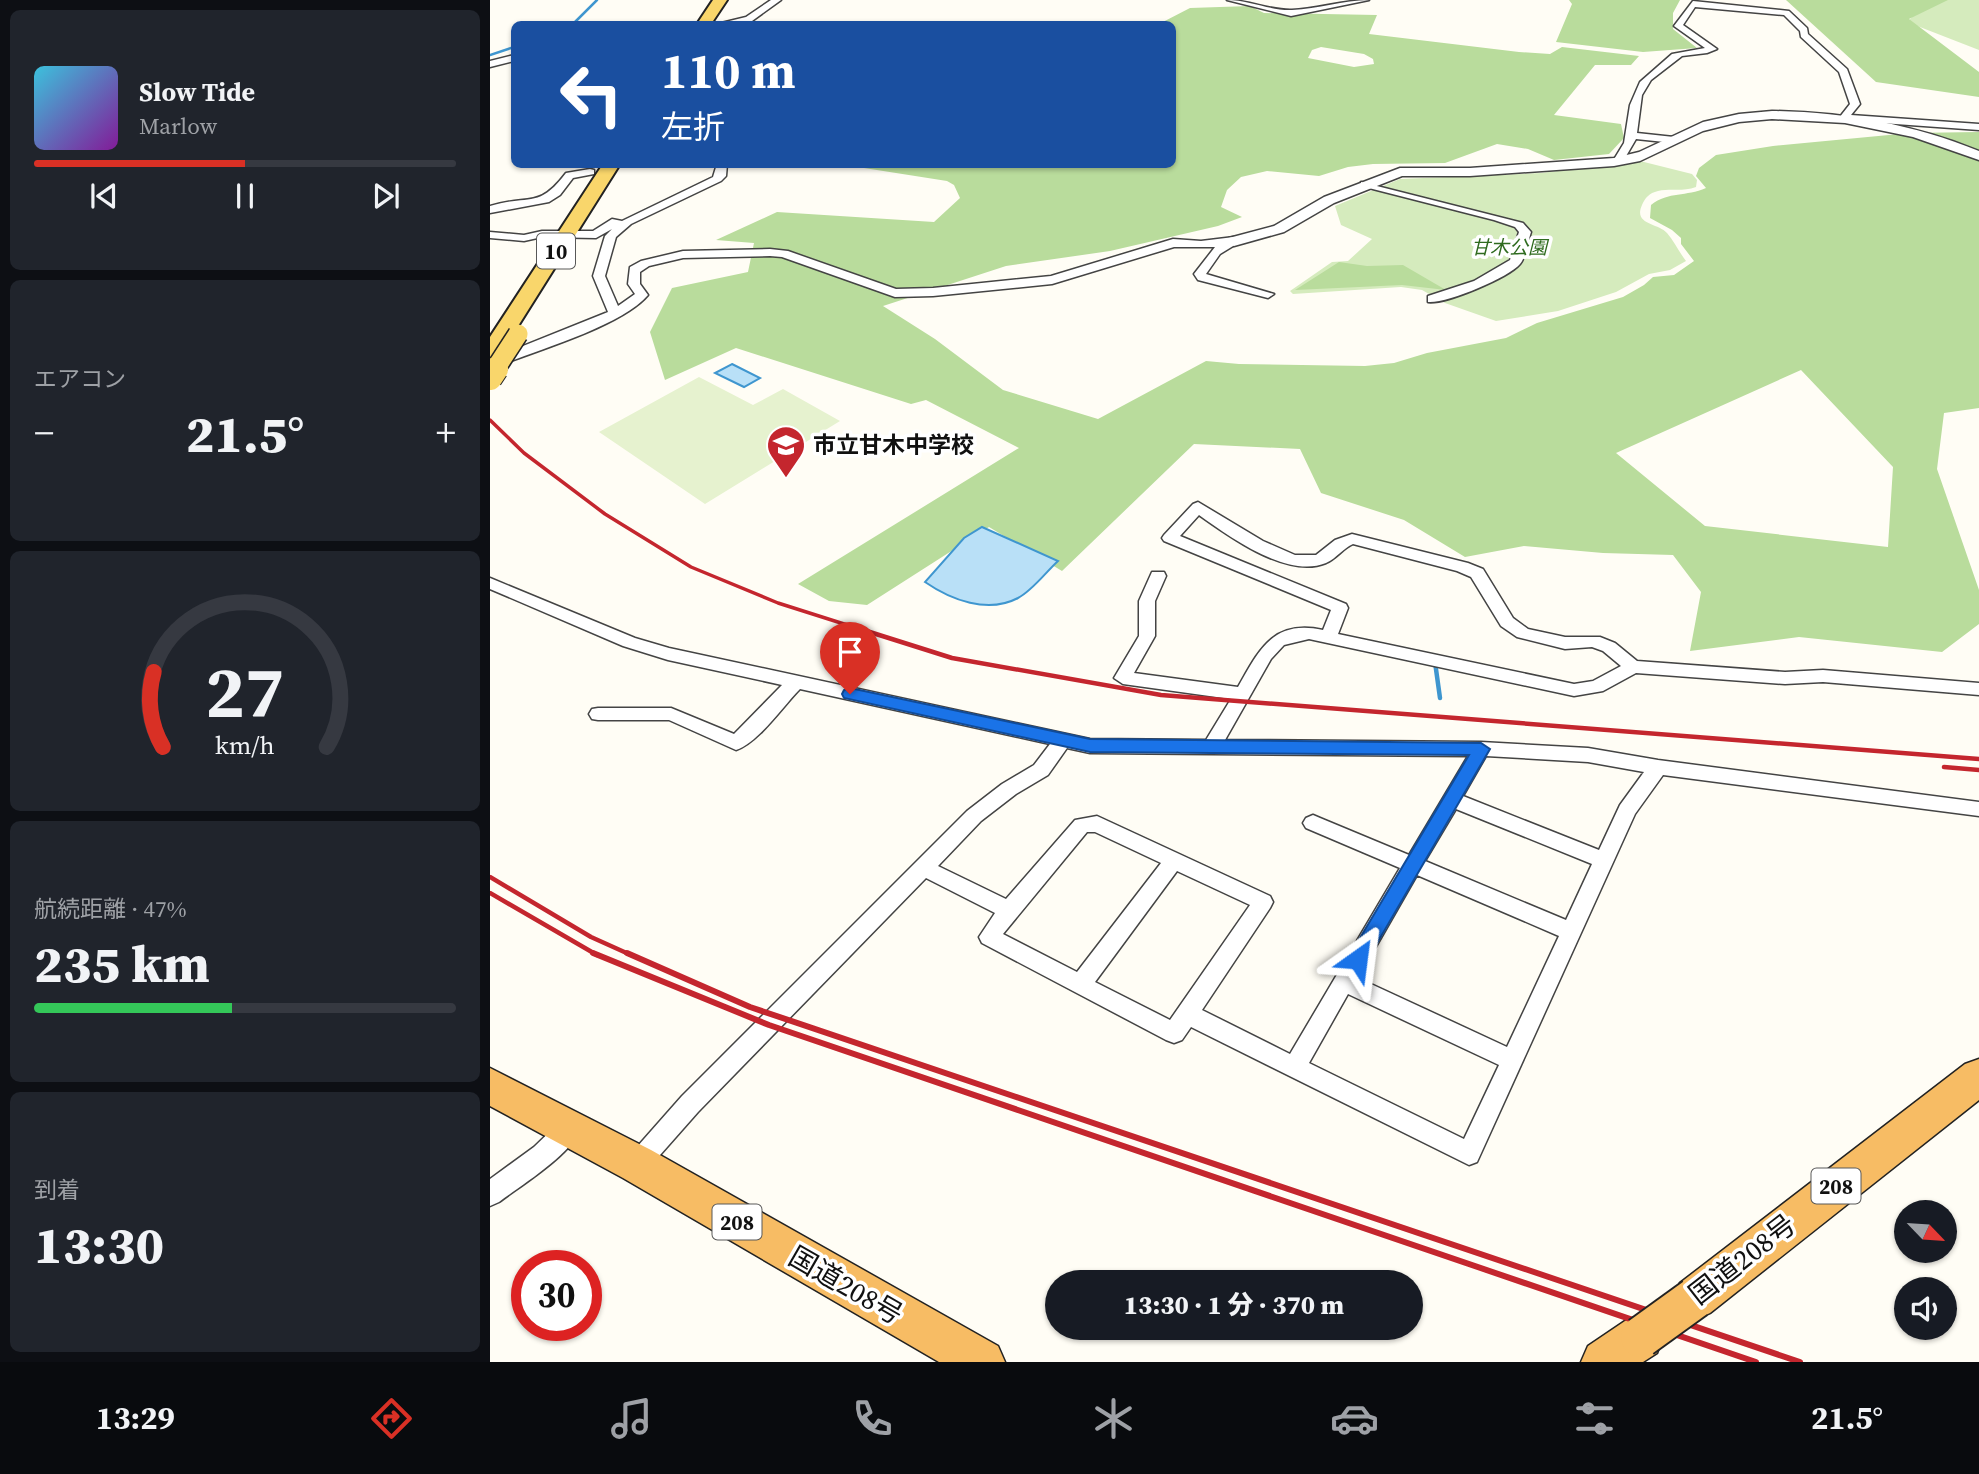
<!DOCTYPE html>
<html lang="ja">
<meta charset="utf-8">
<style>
body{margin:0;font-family:"Source Serif 4","Noto Sans JP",serif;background:#20242c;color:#f1f3f6;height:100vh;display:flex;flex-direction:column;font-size:26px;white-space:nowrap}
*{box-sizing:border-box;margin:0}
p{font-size:23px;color:#9ea1a6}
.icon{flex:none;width:38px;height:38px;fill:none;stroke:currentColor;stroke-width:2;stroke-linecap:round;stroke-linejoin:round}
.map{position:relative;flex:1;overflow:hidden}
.side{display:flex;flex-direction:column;gap:10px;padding:10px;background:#0d0f14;width:490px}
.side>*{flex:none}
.banner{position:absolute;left:21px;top:21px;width:665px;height:147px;border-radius:10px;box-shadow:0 2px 5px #0004;background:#1a4fa0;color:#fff;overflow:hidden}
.needle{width:46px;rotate:115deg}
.tools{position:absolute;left:1404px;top:1200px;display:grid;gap:14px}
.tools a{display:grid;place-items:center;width:63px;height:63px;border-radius:50%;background:#171b24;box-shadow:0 2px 5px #0004;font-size:35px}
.speed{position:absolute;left:21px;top:1250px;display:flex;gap:14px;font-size:35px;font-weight:700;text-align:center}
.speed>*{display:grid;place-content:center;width:91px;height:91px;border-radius:50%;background:#171b24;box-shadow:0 2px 5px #0004;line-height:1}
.speed .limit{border:10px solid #d22;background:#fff;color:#111}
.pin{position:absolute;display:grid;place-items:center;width:60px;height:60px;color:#fff;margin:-72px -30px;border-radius:50% 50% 50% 0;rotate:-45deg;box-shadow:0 0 7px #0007}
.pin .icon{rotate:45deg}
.me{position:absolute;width:77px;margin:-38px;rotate:31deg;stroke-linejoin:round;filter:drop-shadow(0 0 5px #0008)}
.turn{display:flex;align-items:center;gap:24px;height:147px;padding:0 35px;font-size:32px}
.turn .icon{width:91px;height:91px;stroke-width:2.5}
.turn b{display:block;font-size:49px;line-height:60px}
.big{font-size:52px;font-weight:800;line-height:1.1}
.side .card{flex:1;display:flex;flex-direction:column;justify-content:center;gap:10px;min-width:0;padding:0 24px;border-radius:10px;background:#20242c}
.side .dial{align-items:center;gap:0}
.dial svg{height:182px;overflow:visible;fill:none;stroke:#363941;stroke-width:7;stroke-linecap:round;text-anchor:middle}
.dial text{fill:#f1f3f6;stroke:none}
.song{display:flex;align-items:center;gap:21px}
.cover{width:84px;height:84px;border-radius:10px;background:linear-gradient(135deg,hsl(190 70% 55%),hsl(290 70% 35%))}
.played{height:7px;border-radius:4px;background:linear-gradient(90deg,#d93025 50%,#363941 50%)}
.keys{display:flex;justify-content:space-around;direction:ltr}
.heat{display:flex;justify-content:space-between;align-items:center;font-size:38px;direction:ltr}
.charge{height:10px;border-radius:5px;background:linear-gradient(90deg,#34c759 47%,#363941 0)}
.trip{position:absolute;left:555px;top:1270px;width:378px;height:70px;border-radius:35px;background:#171b24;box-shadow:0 2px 5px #0004;font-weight:800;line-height:70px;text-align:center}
.tab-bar{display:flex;height:112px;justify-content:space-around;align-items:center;background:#090b0e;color:#9ea1a6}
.tab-bar .icon{width:49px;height:49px}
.tab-bar .current{color:#d93025}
.tab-bar b{font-size:32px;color:#f1f3f6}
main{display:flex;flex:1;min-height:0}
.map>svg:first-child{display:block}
.green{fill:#d5ebbd}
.forest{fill:#b9dc9c;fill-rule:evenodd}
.pitch{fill:#e6f2cf}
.water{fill:#b9e0f7;stroke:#3f96cf;stroke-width:2}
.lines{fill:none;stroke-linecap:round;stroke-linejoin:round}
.stream-far1{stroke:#3f96cf;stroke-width:2.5}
.stream{stroke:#3f96cf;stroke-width:4.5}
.minor-casing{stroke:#444;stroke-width:3}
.tertiary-casing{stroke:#444;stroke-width:3}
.primary-casing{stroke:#222;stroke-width:4}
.trunk-casing{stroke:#222;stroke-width:3}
.minor{fill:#fff;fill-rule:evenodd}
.tertiary{fill:#fff;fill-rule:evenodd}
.primary{fill:#f9d66b;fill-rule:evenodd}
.trunk{fill:#f7bc64;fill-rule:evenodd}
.rail-far2{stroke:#c4262e;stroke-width:3.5}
.rail-far1{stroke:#c4262e;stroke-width:4.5}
.rail{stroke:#c4262e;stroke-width:6}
.primary-bridge-far1-casing{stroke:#222;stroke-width:22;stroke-linecap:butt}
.primary-bridge-casing{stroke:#222;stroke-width:26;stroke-linecap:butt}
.trunk-bridge-casing{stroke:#222;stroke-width:44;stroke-linecap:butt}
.primary-bridge-far1{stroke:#f9d66b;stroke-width:19}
.primary-bridge{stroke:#f9d66b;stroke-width:24}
.trunk-bridge{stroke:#f7bc64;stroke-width:40}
.route{fill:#1a73e8;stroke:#114b97;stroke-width:2}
.labels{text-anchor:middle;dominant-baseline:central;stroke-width:7;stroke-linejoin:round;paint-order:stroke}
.far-park-label{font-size:19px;font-style:italic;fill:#2f6b1f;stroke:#fff}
.shield{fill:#fff;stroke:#585858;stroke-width:2}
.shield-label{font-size:21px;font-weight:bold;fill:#111}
.poi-label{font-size:23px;font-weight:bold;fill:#111;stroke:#fff;text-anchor:start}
.near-street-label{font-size:28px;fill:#111;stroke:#fff}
</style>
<main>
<section class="side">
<div class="card">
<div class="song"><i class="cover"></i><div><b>Slow Tide</b><p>Marlow</p></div></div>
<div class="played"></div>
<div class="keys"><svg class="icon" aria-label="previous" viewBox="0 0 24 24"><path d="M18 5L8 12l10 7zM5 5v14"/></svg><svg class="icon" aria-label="pause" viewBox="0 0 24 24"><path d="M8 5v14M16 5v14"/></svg><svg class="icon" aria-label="next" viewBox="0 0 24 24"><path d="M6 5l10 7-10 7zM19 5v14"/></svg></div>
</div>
<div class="card"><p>エアコン</p>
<div class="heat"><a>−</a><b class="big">21.5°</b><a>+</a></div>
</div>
<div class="card dial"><svg viewBox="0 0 100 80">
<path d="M14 69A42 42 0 1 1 86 69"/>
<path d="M14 69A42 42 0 0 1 10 36" stroke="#d93025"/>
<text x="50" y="56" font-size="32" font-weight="700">27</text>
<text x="50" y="72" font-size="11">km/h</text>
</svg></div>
<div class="card"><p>航続距離 · 47%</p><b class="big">235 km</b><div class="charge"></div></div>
<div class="card"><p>到着</p><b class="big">13:30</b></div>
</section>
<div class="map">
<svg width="1489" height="1362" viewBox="0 0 1489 1362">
<rect width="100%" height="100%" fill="#fffdf5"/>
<!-- green -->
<path class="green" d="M1440,0h49v50l-72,-28z
M1150,161l52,13 5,6 -1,7c-13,5 -25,1 -38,4 -9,2 -13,7 -16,14 -9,20 16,18 25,28 7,8 12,19 19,28l-16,9 -21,4 -33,18 -58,19 -62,10 -51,-18 -23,-13 -21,-3 -108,7 -3,-3 42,-29 16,-1 24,-22 -31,-14 -6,-19 65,-27 141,-6z"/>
<!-- forest -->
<path class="forest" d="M1079,0h111l-7,13v16l24,19 -54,4 -87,-10 16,-38z
M1296,0h162l-39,19 70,53v25l-103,-15z
M760,6l14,7 113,2 -8,19 150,18 31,2 12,-7 77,9 -8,9h-36l-41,50 67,9 3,14 -15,16 -55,6 -26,-11 -31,-5 -52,19 -72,1 -25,3 -29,9 -52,-5 -26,6 -14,13 -6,17 21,10 -24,9 -108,25 -104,15 -123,40 52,33 68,51 95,29 108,-58 33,3 126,2 29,-3 33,-10 79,-15 31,-15 86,-26 21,-12 9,-8 21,-2 20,-14 -13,-17v-6l-9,-8 -22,-12 1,-13c18,-14 35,-8 55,-17l-10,-12 3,-8 17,-13 57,-9 137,-13 69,-1v276l-35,5 -7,56 42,121v34l-37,28 -143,-15 -109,14 11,-59 -28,-37 -70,-2 -79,-7 -59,11 -61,-37 -83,-27 -21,-44 -106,-5 -132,127 -73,-44 -122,78 -38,-4 -31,-17 221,-136 -93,-48 -15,4 -175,-56 -71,32 -15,-48 22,-44 76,-16 6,-29 -38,-3 61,-28 157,10 26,-24 -6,-13 -7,-4 -102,-16 327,-1v-140h-13l31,-16zM831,47l43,7 9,5 1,5 -20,3 -46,-9 4,-8zM1311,370l92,97 -5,80 -183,-21 -89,-73z
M849,262l28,4 36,-1 43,25 -44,-5 -107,5z"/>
<!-- pitch -->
<path class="pitch" d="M209,377l54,28 30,-16 57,32 -135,83 -106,-72z"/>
<!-- water -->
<path class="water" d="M242,364l28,14 -16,9 -29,-14z
M492,527l76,34c-12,11 -26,30 -40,37 -30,16 -67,2 -93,-16l39,-44z"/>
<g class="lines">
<!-- stream-far1 -->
<path class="stream-far1" d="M83,24l24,-24
M0,55l24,-8"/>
<!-- stream -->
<path class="stream" d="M945,662l5,36"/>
<defs>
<path id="minor" d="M281,0h10l-29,21 -35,3 29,-7z
M737,0c22,0 44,11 65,10 26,-1 51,-10 77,-10l-78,16z
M1203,1l96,10 18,17 1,6 39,35 13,35 -9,11 128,9v6l-139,-10 -1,-2 11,-14 -11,-32 -38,-35 -1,-6 -16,-16 -89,-8 -12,18 34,24 -10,4 -25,3 -31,24 -9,15 -5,38 37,4 5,3 -5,3 -38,-4 -14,24h-8l-1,-2 11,-18 6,-38 10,-23 32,-28 33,-6 -31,-22z
M24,55v6l-24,6v-6z
M227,164h10l-1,12 -5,5 -90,43 -15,13 -11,39 13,30 17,-12 -7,-10 2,-17 11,-6 42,-10 87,-2 18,2 108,38 37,-1 118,-12 122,-37 28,2 33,-4 6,4 -2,2 -18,11 -14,20 68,20 -6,4 -70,-18 -4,-6 21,-27h-41l-122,37 -119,12 -38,1 -113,-40 -12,-1 -87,2 -34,8 -9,6v12l8,11c-25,30 -107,54 -145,69h-10v-6l115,-46 -15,-36 12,-40 7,-7 -16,9 -54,-1 -18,4 -34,-3v-6l34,3 18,-4h51l19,-12 10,2 91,-44z
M100,169l4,1v4l-21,4 -13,17 -11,7 -59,11v-7c39,-12 48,4 76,-33z
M871,182l162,41 8,9c-3,9 -5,25 -11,32 -12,14 -74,40 -92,38v-6l46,-15 36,-21 9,-28 -4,-5 -21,-7 -133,-34z
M708,502l65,39 32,14h21l19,-15 17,-6 116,29 15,6 30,49 15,11 37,8h35l15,6 22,18 148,11 38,-2 156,13v12l-156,-13 -38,2 -149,-11 -33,18 -29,5 -265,-57 -25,6 -13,14 -46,81 256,2 107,6 70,12 321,42v14l-316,-41 -28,39 -158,348 -8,3 -278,-138 -9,13 -8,3 -8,-3 -184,-97 -3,-6 16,-24 -69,-35 -228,234 -53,60 -8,4 -8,-4 -4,-8 4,-8 53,-60 285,-285 35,-27 32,-19 16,-21 -250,-55c-17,17 -42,54 -64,61l-67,-30h-71l-6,-1 -3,-5 3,-5 6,-1h73l63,26 48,-49 -114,-25 -45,-14 -133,-57v-11l145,60 34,10 421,91 116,1 25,-41 -108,-15 -9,-6 25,-42v-35l13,-29h12l2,4 -11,25v35l-21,37 104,14c21,-37 35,-68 85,-57l8,-20 -167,-69 -2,-3 2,-3 29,-31zM709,515c31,22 88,64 127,48 11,-5 16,-14 27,-19l104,27 14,6 30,49 16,11 48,12 27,-2 11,4 18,15 -28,15 -19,3 -236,-50 10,-26 -2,-4 -166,-68zM577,748l23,5 378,3 -59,99 -89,-37 -7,-3 -7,3 -3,5 3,5 94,40 -110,186 -88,-44 68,-102 3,-6 -3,-6 -173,-80 -22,4 -69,79 -68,-33 43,-45 35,-27 32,-19zM996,756l102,6 56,10 -24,33 -21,45 -136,-54zM966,809l136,55 -26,56 -141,-59zM597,832h8l66,31 -84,109 -74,-38zM687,871l73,34 -80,115 -75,-38zM927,875l142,61 -52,111 -149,-69zM858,994l151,71 -35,74 -155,-76z
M80,1117l8,3 4,8c-13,28 -59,56 -83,74l-9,4v-27l44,-32 28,-27z"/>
<path id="tertiary" d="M1282,111c72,1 140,13 207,40v9l-66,-23 -68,-14 -73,-4 -33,3 -36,9 -63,30 -26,5 -144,10h-68l-68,27 -50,29 -50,14 -8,-5 3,-3 45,-12 50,-29 76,-29h70l144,-10 25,-6 64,-30 36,-8z"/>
<path id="primary" d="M223,0h14l-16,24h-14z
M113,164h17l-119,189 -4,4 -7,2v-22z"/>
<path id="trunk" d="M1489,1059v41l-269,213 -15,7 -15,-7 -7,-15 7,-15 285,-219z
M0,1068l161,82 347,196 7,16h-66l-316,-184 -133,-72z
M1151,1315l16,6 6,16 -6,16 -14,9h-62l7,-16 37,-25z"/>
</defs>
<!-- minor casing -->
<use href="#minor" class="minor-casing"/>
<!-- tertiary casing -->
<use href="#tertiary" class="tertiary-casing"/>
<!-- primary casing -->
<use href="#primary" class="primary-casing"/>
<!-- trunk casing -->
<use href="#trunk" class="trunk-casing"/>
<!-- minor -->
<use href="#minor" class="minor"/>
<!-- tertiary -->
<use href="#tertiary" class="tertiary"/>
<!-- primary -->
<use href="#primary" class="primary"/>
<!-- trunk -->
<use href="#trunk" class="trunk"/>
<!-- rail-far2 -->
<path class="rail-far2" d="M0,420l34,33 81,61 86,53 87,36 85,27"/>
<!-- rail-far1 -->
<path class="rail-far1" d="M367,628l95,30 209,37 818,64
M1454,767l35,3
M0,877l101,60 40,18
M0,893l107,62"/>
<!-- rail -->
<path class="rail" d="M103,953l176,72 987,337
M137,953l123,54 1050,355"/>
<defs>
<path id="primary-bridge-far1" d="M4,371l24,-37"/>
<path id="primary-bridge" d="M0,378l6,-9"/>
<path id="trunk-bridge" d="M1151,1337l54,-39"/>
</defs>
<!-- primary-bridge-far1 casing -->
<use href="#primary-bridge-far1" class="primary-bridge-far1-casing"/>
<!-- primary-bridge casing -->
<use href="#primary-bridge" class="primary-bridge-casing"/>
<!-- trunk-bridge casing -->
<use href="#trunk-bridge" class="trunk-bridge-casing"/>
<!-- primary-bridge-far1 -->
<use href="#primary-bridge-far1" class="primary-bridge-far1"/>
<!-- primary-bridge -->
<use href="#primary-bridge" class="primary-bridge"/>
<!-- trunk-bridge -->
<use href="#trunk-bridge" class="trunk-bridge"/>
</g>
<!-- route -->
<path class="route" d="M360,688l240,51 391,4 9,6 -125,215 -7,3 -7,-3 -3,-5 3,-6 118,-198 -379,-3 -246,-54 -2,-4 2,-4z"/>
<!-- icons -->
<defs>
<symbol id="school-pin" viewBox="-11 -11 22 30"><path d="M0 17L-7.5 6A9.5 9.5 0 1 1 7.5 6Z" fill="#c4262e" stroke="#fff"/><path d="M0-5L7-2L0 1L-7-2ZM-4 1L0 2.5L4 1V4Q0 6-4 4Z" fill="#fff"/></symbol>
</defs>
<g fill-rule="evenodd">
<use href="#school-pin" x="274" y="423" width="44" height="60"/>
</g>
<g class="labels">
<!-- far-park labels -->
<g class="far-park-label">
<text x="1019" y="247">甘木公園</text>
</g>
<!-- shield labels -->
<g class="shield">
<rect x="47" y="233.5" width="38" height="35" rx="5"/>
<rect x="1321.5" y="1168.5" width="49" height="35" rx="5"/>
<rect x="222.5" y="1204.5" width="49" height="35" rx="5"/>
</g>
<g class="shield-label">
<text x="66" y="251">10</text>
<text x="1346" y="1186">208</text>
<text x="247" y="1222">208</text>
</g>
<!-- poi labels -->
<g class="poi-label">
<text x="323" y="445">市立甘木中学校</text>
</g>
<!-- near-street labels -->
<g class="near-street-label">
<text transform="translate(1252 1259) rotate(-38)">国道208号</text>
<text transform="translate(356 1285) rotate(30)">国道208号</text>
</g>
</g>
</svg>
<div class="tools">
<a><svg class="needle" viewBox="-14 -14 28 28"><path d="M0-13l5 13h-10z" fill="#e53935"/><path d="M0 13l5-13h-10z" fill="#9ea1a6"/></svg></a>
<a><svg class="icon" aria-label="sound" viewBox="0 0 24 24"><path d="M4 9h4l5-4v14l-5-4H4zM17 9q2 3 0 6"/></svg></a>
</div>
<div class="speed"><div class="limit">30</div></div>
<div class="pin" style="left:360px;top:694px;background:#d93025"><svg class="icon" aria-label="arrive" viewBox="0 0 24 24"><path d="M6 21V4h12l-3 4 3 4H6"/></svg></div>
<svg class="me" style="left:868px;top:959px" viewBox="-20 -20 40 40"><path d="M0-17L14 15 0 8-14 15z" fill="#1a73e8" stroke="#fff" stroke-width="4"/></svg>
<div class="trip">13:30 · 1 分 · 370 m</div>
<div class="banner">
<div class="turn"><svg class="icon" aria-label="left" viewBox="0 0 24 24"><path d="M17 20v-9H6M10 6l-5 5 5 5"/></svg><div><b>110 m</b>左折</div></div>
</div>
</div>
</main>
<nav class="tab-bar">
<b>13:29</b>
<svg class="icon current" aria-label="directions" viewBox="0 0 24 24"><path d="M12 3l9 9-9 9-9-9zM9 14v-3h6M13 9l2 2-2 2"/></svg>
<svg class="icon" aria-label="music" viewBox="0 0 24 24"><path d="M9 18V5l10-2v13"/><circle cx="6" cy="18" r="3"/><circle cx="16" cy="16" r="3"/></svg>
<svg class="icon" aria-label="phone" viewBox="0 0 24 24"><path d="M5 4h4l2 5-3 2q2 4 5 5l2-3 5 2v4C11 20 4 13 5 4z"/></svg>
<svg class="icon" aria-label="climate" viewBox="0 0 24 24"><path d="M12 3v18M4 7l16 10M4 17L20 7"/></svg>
<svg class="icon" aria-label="car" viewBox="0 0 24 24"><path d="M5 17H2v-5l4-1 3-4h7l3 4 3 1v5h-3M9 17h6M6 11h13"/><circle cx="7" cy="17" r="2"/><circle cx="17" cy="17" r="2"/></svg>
<svg class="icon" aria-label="filters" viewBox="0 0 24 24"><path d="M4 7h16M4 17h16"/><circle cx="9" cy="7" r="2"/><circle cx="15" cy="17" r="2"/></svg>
<b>21.5°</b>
</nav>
